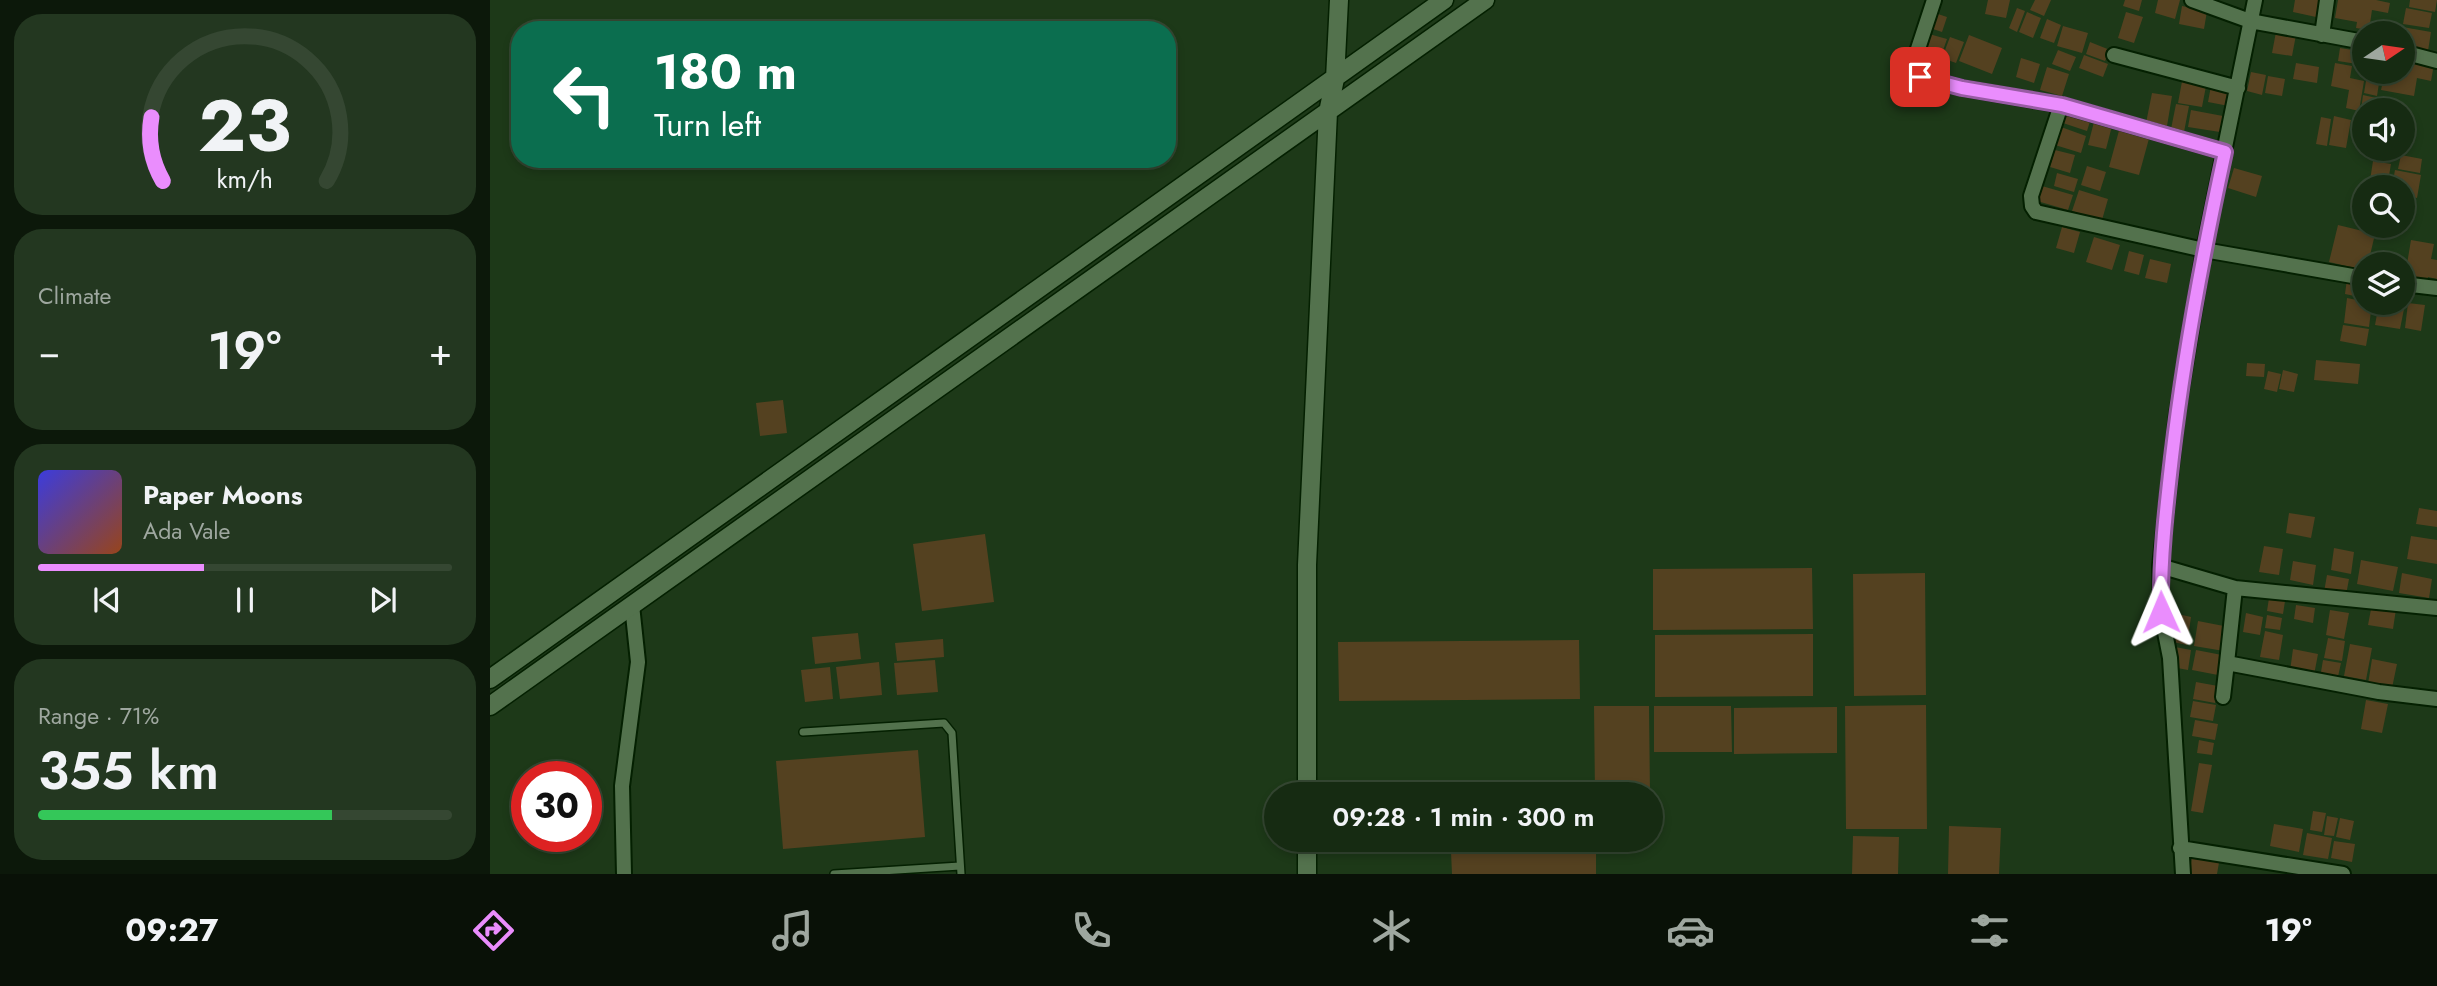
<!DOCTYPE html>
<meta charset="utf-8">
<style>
body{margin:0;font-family:Jost,sans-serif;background:#233720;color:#f1f3f6;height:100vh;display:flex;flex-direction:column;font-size:26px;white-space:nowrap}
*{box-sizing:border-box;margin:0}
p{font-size:23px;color:#9ea79f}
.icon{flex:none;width:38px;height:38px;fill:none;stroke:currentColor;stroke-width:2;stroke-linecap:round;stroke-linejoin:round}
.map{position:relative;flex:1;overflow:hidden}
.panel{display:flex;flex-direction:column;gap:14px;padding:14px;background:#0c180a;width:490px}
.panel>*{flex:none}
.top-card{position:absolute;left:21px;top:21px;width:665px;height:147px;border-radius:28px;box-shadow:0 4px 10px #0003,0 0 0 2px #354732;background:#0b6e4f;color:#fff;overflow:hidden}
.needle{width:46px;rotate:77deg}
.fabs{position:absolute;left:1862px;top:21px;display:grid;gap:14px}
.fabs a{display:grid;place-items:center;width:63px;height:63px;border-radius:50%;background:#162b12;box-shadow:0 4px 10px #0003,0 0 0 2px #354732;font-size:35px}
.speed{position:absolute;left:21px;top:761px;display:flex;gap:14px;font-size:35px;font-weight:700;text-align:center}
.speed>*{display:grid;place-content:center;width:91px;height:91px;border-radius:50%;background:#162b12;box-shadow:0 4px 10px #0003,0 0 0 2px #354732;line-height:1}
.speed .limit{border:10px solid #d22;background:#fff;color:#111}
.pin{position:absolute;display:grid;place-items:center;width:60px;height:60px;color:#fff;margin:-30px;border-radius:14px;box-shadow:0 4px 10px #0006}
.me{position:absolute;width:77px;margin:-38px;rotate:359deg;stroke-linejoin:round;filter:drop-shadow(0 0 5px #0008)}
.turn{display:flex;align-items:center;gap:24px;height:147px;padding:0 28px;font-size:32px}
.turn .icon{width:91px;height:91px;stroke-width:2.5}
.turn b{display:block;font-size:49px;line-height:60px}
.big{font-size:52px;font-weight:600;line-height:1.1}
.panel .tile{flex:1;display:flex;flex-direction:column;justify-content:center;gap:10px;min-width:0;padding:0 24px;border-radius:28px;background:#233720}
.panel .dial{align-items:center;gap:0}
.dial svg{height:182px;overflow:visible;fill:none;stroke:#354732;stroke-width:7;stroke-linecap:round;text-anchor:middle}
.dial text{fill:#f1f3f6;stroke:none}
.song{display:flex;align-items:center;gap:21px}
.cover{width:84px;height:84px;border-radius:10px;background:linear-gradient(135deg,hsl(240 70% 55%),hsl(20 70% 35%))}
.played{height:7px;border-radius:4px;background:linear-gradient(90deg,#ea8dfd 40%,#354732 40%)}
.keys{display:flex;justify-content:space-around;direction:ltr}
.heat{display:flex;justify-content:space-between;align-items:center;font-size:38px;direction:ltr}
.charge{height:10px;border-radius:5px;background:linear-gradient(90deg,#34c759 71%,#354732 0)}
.trip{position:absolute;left:774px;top:782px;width:399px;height:70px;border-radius:35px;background:#162b12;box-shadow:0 4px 10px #0003,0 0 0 2px #354732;font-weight:600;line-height:70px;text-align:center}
.tab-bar{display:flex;height:112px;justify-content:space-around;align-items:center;background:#091107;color:#9ea79f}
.tab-bar .icon{width:49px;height:49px}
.tab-bar .current{color:#ea8dfd}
.tab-bar b{font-size:32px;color:#f1f3f6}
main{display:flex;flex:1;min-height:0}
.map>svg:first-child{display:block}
.building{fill:#544120}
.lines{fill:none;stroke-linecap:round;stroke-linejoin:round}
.service-casing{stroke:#042001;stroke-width:10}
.minor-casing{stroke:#042001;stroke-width:18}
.tertiary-casing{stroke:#042001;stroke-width:21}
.service{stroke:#53724d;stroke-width:7}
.minor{stroke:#53724d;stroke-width:14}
.tertiary{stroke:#53724d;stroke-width:18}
.route-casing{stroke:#985ca4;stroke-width:18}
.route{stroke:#ea8dfd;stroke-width:12}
</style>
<main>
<section class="panel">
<div class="tile dial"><svg viewBox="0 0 100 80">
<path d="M14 69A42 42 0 1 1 86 69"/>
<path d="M14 69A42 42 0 0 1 9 41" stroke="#ea8dfd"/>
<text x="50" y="56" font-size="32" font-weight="700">23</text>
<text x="50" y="72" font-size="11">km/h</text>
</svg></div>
<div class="tile"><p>Climate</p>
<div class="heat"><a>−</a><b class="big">19°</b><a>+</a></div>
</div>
<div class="tile">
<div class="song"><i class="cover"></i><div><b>Paper Moons</b><p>Ada Vale</p></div></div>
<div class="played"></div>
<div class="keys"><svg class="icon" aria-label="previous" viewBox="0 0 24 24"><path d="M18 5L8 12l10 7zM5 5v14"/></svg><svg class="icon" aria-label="pause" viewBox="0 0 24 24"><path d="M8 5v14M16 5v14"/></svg><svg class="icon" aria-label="next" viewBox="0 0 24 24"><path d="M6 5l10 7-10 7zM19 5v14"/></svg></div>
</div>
<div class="tile"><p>Range · 71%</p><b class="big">355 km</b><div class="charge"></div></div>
</section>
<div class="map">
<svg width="1947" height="874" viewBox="0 0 1947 874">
<rect width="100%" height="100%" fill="#1d3918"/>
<!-- building -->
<path class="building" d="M1498,0h22l-4,18 -21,-4z
M1545,0h16l-7,16 -14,-6z
M1635,0h17l-3,11 -16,-5z
M1668,0h22l-5,19 -20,-6z
M1805,0h24l-3,17 -23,-5z
M1848,0h38l14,3 -2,10 -16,-3 -3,20 -13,-2 1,-6 -22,-4z
M1920,0h27l-2,12 -26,-5z
M1692,6l25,5 -3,18 -25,-5z
M1527,8l8,3 -8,21 -8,-4z
M1916,8l26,5 -3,15 -26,-4z
M1442,12l15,5 -5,15 -15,-5z
M1537,12l14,6 -8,20 -14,-6z
M1636,12l17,5 -9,26 -16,-5z
M1557,19l14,6 -7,18 -14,-5z
M1884,22l57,10 -3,19 -25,-5v-13h-31z
M1573,26l25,7 -6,20 -25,-7z
M1786,32l20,3 -4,21 -20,-3z
M1439,34l18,5 -8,23 -17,-6z
M1479,35l33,13 -10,26 -33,-13z
M1460,37l14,5 -8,21 -14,-5z
M1600,42l20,8 -5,11 -19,-7z
M1850,48l19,3 -2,13 -19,-3z
M1568,50l18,7 -6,14 -18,-7z
M1594,55l24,9 -5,13 -24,-9z
M1531,58l19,6 -6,19 -18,-6z
M1913,58l31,6 -3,17 -14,-3 -3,18 -33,-6 4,-18h18z
M1806,63l23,4 -2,16 -24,-4z
M1845,63l17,3 -2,12 14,3 -5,30 -13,-3 3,-18 -18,-4z
M1557,67l22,7 -7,22 -22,-6z
M1761,72l15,3 -4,20 -15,-4z
M1877,75l13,2 -3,19 -13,-3z
M1693,76l24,5 -5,26 -24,-4z
M1778,76l17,3 -3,17 -17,-3z
M1721,86l26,4 -3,17 -26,-5z
M1662,93l20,3 -6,36 -21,-4z
M1873,95l18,4 -2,11h-18z
M1686,104l13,2 -5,26 -13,-3z
M1578,108l24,7 -5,16 -24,-8z
M1701,110l32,6 -3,16 -32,-5z
M1844,116l17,4 -5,28 -17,-3z
M1831,117l10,2 -4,27 -11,-2z
M1604,122l18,4 -6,23 -18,-4z
M1571,127l25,9 -5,17 -26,-8z
M1630,127l30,8 -11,40 -30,-8z
M1565,150l20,5 -5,18 -20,-6z
M1911,155l21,4 -2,14 -22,-4z
M1883,161l18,3 -4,23h-18z
M1597,166l19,6 -6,19 -19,-6z
M1744,168l28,8 -6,21 -28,-9z
M1905,170l26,5 -4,23 -14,-3v-8h-11z
M1567,173l21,6 -4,13 -20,-6z
M1552,186l31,9 -5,15 -31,-9z
M1589,190l29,9 -6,21 -30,-9z
M1848,225l37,9 -7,30h-4v6l-35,-8z
M1572,227l18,5 -6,21 -18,-5z
M1604,237l26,8 -8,25 -26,-8z
M1921,240l23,4 -3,15 6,1v19l-9,-2 -2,9 -22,-4z
M1639,251l15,4 -5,20 -15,-4z
M1660,259l21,5 -4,19 -22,-5z
M1857,279l17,4v15l-19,-4z
M1857,298l25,5 -3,24 -25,-4z
M1889,303l26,1 -5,25 -25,-4z
M1918,303l17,2 -4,26 -16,-3z
M1853,325l26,4 -3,17 -26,-5z
M1826,360l44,4 -2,20 -44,-4z
M1757,363l18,1 -1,13 -18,-1z
M1793,370l15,4 -4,18 -15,-3z
M1778,371l13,3 -4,18 -13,-3z
M293,400l4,33 -27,3 -4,-33z
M1929,508l18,3v16l-21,-3z
M1799,513l26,4 -4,21 -25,-5z
M495,534l9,68 -72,9 -9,-67z
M1921,536l26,4v24l-30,-5z
M1774,546l19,3 -4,26 -20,-3z
M1844,548l20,4 -3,22 -20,-4z
M1871,560l37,7 -5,24 -36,-7z
M1803,561l23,4 -3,20 -23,-5z
M1322,568l1,61 -160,1v-61z
M1435,573l1,122 -72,1 -1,-122z
M1912,573l30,6 -3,19 -30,-5z
M1837,575l22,4 -3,16 -22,-3z
M1779,598l16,3 -2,13 -16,-3z
M1882,604l24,5 -3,20 -25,-4z
M1806,605l19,3 -2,15 -19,-4z
M1840,610l19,3 -5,26 -18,-4z
M1756,613l17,4 -3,18 -17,-3z
M1688,614l13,3 -4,28 -14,-3z
M1777,615l15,3 -2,12 -15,-2z
M1708,621l31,6 -5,24 -30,-5z
M1775,631l18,4 -4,25 -19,-3z
M368,633l3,26 -46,5 -3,-27z
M1323,634v62l-158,1v-62z
M1838,638l17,3 -3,20 -18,-3z
M453,639l1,18 -47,4 -2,-18z
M1089,640l1,59 -241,2 -1,-59z
M1860,644l22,4 -6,32 -22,-4z
M1685,647l16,3 -3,20 -16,-3z
M1803,649l25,5 -4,21 -24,-4z
M1706,650l26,5 -4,20 -26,-5z
M1882,659l25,5 -5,24 -24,-4z
M445,660l3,32 -41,3 -3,-32z
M1833,660l18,3 -4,18 -17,-3z
M389,662l3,33 -42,4 -4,-32z
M340,667l3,32 -28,3 -4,-32z
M1706,682l22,4 -3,17 -22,-4z
M1876,700l22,4 -6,29 -21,-4z
M1703,701l23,4 -3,16 -23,-4z
M1436,705l1,124h-81l-1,-123z
M1104,706h55l1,88h-55z
M1164,706h77l1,46h-78z
M1347,707v46l-103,1v-46z
M1705,720l23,4 -3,16 -23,-4z
M1709,740l15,3 -2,12 -15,-2z
M428,750l7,87 -142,12 -7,-88z
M1709,763l13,2 -9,48 -12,-2z
M1823,811l13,2 -4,19 -12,-2z
M1837,816l11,2 -4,18 -10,-1z
M1850,818l14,3 -4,19 -14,-3z
M1784,824l29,5 -4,23 -29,-6z
M1459,826l52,2 -2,46h-51z
M1817,833l25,5 -4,21 -25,-4z
M1363,836l46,1 -1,37h-46z
M1844,841l21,3 -3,18 -21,-4z
M961,852h145v22h-144z
M1703,852l27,5 -3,17h-28z"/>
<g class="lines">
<defs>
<path id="service" d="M313,732l141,-9 8,10 9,141
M344,874l126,-8"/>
<path id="minor" d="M1444,0l-20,61v10l6,6 42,11 99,17 164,47
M1702,0l58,21 114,21
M1832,35l5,-35
M1913,52l34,9
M1624,55l124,33
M1571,105l-30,91 1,10 4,6 168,38 160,28
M1913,284l34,4
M1670,566l75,22 202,20
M1737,663l8,-75
M1733,697l4,-34 152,29 58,7
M1690,848l163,26
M134,874l-2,-88 16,-124 -6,-57
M1693,874l-13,-216 -9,-46 -1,-46 17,-152 27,-164 51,-250"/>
<path id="tertiary" d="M0,679l954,-679
M0,706l995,-706
M817,794v-229l21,-453 7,-33 4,-79
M817,840v34"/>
</defs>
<!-- service casing -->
<use href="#service" class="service-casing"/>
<!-- minor casing -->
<use href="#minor" class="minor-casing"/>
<!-- tertiary casing -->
<use href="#tertiary" class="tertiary-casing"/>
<!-- service -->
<use href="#service" class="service"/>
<!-- minor -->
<use href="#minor" class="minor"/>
<!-- tertiary -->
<use href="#tertiary" class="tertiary"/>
</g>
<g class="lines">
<defs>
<path id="route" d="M1430,77l42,11 100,17 163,47c-22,101 -41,203 -53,305 -6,52 -12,103 -11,155"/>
</defs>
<!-- route casing -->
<use href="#route" class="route-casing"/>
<!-- route -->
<use href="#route" class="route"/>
</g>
</svg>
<div class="fabs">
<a><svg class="needle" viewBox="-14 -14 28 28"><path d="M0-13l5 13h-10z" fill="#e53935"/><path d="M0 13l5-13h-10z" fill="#9ea79f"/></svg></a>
<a><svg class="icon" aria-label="sound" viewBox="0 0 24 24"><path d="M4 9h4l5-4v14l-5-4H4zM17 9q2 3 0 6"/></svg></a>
<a><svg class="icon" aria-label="search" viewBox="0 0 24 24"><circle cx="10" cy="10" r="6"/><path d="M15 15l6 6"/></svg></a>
<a><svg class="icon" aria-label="layers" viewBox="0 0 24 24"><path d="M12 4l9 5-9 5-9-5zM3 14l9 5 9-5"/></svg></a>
</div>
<div class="speed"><div class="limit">30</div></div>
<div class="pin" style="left:1430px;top:77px;background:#d93025"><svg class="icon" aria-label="arrive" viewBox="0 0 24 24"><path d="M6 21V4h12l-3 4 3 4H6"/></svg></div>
<svg class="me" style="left:1671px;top:612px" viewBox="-20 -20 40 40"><path d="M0-17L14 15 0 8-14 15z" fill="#ea8dfd" stroke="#fff" stroke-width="4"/></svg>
<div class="trip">09:28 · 1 min · 300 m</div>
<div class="top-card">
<div class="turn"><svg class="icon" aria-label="left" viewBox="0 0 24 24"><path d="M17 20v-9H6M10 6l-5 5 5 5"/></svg><div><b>180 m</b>Turn left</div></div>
</div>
</div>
</main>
<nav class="tab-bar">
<b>09:27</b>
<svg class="icon current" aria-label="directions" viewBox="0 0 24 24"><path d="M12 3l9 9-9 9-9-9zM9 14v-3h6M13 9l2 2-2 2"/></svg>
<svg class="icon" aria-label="music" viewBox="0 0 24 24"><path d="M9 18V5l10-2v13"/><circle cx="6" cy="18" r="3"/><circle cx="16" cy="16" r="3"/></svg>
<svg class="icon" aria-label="phone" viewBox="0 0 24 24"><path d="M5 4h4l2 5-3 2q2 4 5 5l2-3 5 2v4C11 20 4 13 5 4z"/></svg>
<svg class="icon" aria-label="climate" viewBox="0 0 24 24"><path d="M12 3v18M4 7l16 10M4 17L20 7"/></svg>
<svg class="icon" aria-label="car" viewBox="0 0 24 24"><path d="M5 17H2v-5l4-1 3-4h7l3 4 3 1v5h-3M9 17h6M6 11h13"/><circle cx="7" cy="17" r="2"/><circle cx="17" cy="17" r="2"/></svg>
<svg class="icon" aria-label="filters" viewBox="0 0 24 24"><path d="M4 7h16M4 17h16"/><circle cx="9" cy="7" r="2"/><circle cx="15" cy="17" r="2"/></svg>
<b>19°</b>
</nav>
